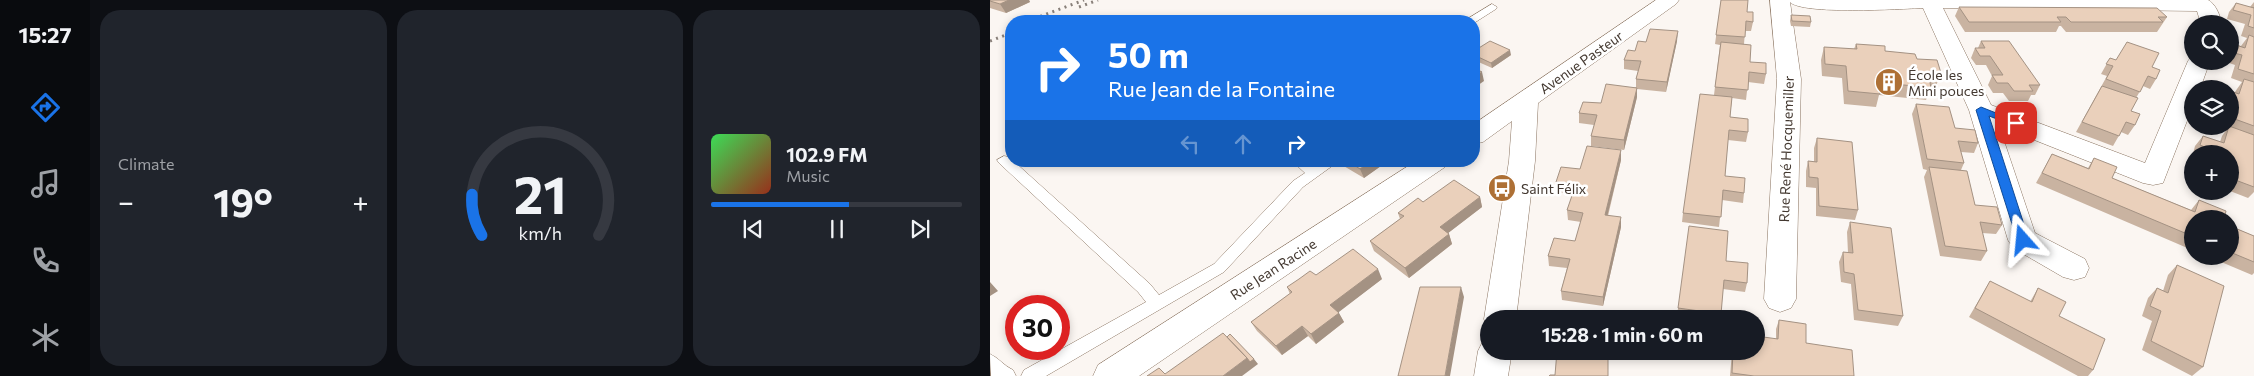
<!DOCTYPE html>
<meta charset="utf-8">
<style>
body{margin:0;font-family:Commissioner,sans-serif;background:#20242c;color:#f1f3f6;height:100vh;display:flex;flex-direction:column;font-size:19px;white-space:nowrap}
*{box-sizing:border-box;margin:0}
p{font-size:16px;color:#9ea1a6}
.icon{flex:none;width:28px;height:28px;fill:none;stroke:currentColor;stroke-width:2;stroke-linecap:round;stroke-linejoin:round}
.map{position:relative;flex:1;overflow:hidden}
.panel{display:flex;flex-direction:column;gap:10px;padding:10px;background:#0d0f14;width:900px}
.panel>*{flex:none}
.hud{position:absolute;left:15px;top:15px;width:475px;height:152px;border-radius:20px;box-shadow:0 2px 8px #0003;background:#1a73e8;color:#fff;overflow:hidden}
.fabs{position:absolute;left:1194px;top:15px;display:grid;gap:10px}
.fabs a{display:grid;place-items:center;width:55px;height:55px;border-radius:50%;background:#171b24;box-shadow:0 2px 8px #0003;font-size:25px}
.speed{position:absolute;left:15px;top:295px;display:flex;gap:10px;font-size:25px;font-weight:700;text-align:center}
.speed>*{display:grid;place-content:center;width:65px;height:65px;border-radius:50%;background:#171b24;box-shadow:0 2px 8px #0003;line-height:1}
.speed .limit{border:8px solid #d22;background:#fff;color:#111}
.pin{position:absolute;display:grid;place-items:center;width:42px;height:42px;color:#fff;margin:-21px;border-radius:10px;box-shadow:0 2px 8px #0006}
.me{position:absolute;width:55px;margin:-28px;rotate:342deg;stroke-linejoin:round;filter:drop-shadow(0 0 4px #0008)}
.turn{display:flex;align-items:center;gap:18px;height:105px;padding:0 20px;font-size:22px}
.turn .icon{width:65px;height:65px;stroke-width:2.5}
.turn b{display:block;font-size:35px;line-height:42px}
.lanes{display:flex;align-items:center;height:48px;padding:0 20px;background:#0003;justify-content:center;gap:25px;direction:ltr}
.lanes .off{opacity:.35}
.big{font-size:38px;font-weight:700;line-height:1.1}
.panel .card{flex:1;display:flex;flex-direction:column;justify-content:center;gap:8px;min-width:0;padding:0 18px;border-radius:20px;background:#20242c}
.panel .dial{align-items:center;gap:0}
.dial svg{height:130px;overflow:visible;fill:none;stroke:#363941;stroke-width:7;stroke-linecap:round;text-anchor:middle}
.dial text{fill:#f1f3f6;stroke:none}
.song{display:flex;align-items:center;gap:15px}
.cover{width:60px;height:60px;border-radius:8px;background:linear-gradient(135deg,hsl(130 70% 55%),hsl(10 70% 35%))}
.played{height:5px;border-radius:2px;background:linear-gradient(90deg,#1a73e8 55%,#363941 55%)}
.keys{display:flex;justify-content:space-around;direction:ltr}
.heat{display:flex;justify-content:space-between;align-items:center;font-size:28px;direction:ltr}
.panel .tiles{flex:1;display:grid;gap:10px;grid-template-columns:repeat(3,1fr)}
.trip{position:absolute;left:490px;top:310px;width:285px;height:50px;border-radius:25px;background:#171b24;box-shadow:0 2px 8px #0003;font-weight:700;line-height:50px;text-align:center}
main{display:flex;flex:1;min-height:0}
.dock{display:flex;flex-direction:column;width:90px;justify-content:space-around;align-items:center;background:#090b0e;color:#9ea1a6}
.dock .icon{width:35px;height:35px}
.dock .on{color:#1a73e8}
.dock b{font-size:22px;color:#f1f3f6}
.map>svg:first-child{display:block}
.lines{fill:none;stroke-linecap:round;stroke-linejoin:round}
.service-casing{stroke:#8b7562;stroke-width:1}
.minor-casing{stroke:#8b7562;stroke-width:1}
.service{fill:#fff;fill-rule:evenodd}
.minor{fill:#fff;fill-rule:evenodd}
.rail{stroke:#89807a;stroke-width:3;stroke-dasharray:2 4.5;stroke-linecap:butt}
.wall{fill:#c9b3a1}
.shaded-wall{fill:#a49283}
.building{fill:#ead0bb;stroke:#a49283}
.route{fill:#1a73e8;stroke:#114b97}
.labels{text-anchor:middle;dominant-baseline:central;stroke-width:5;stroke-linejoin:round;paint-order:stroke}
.street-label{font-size:14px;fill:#443931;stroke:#fff}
.poi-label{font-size:14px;fill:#443931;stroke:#fff;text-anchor:start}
</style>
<main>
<nav class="dock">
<b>15:27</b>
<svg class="icon on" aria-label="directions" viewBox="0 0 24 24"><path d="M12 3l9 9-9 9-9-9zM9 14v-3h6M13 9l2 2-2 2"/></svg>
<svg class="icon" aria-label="music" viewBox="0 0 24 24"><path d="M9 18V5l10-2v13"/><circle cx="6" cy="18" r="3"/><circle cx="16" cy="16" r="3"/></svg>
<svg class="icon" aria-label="phone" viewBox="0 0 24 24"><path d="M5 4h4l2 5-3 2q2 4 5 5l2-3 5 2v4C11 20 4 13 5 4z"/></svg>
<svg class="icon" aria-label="climate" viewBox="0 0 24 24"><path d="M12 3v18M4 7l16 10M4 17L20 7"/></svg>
</nav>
<section class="panel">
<div class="tiles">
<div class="card"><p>Climate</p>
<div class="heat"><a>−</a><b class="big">19°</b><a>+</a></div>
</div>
<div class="card dial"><svg viewBox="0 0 100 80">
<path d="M14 69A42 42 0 1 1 86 69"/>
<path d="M14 69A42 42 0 0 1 8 44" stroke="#1a73e8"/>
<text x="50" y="56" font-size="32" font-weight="700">21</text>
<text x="50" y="72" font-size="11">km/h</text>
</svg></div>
<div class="card">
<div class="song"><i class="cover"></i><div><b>102.9 FM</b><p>Music</p></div></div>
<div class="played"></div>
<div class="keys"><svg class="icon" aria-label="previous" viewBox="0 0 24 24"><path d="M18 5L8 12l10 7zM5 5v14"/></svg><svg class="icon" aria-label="pause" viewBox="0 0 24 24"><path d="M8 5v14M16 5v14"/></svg><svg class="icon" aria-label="next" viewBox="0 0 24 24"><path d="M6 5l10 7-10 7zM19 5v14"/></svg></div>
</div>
</div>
</section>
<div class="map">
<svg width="1264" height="376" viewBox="0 0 1264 376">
<rect width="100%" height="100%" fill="#fbf6f2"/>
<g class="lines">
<defs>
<path id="service" d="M502,4l5,3 -1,2 -22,14 -10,-2z
M246,17l7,4h-11v-3z
M14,156l5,1 141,127 9,11 55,-31 79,-83 12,-8 -13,-12h16l7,5 8,-5h16l-36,26 -79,85 -178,104h-25l3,-6 122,-68 -8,-10 -139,-129 -2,-3z
M0,354c9,4 14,12 23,16l3,6h-25z"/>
<path id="minor" d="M666,0h23l-3,4 -138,99 -3,58 -19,158h-27l-1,10 -4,-10 25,-158 3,-40 -29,21 -9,2v-20z
M780,0h438c7,3 13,16 13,24h-20l-4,-13 -254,-3 48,97 154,58 43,-102 4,-5v5h18l-10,28h-8v19l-29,75 -10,2 -10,-2 -144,-57 36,107 50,26 4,9 -4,9 -11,3 -11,-3 -50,-29 -5,-8 -39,-130 -46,-102c-22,1 -121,7 -133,-6l11,77 -5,220 -5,9 -11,4 -11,-4 -5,-9 13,-220z
M426,161h33l-4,6 -306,209h-46l5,-11z
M499,338v13h23l-4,25h-34l4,-25 5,-10z"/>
</defs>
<!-- service casing -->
<use href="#service" class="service-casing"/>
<!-- minor casing -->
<use href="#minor" class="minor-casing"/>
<!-- service -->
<use href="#service" class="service"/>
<!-- minor -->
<use href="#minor" class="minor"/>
<!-- rail -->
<path class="rail" d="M89,7l19,-7
M38,21l56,-21
M0,41l21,-8"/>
</g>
<!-- wall -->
<path class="wall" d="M0,0h39l1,2 -24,11 -16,-5z
M731,0l26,12 6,10 -2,9h-6l-1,13 6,18 16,12 -2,10 -16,-2 -2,18 -14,-2 -2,19 18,15 -2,10 -18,-2 -3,36 19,17 -1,10 -21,-3 -3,27 -37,-5 1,-9 31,-118 6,-50 -5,-1z
M1264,2v190l-6,6 -18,-7v-37h-37l2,-8 8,-10 17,6 2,-6 5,-7 -3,-1v-2h6v-35l5,1 2,-3 5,-7 -11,-4 4,-13 -12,-4h7v-18l11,3 6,-8 -6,-2 4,-12 -18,-5 2,-7 7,-9 14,4z
M969,7l208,10 -10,15h-91l-5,-6h-2l-3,6h-91l-10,-16z
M801,15l20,7 -1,5 -19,-1 -1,-5z
M687,41l-11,51 -29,-3v8l-13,53 -33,-4v-10l3,-11 -15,-2v-10l57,-26v-8l2,-8 -14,-2v-9l22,-18z
M991,41l59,44 -5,10h-4l-3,6h-19l-6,-8h-10l-5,-8 4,-9 -6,-11h-10l-5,-7 4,-10h3z
M866,44l61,15 24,14 -5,13h-5v2l-5,12 -47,-5 -3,12 -32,-3 -2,-26 -20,-2 -1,-16 3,-13 30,2z
M484,51l37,4 -19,13 -18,-8z
M1120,58l6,2 36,7 4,12 -6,10 -7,-3 -7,12 -5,13 4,14 -7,10 -7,-3 -8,14 -37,-14 31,-56 -6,-2z
M926,104l62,39 -4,10 -13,-1 3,11 -3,7 14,35 27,20 -6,9 -14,-1 5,18 -6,10 -41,-5 -16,-79 3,-7 -4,-1 -11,-55z
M827,138l41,72 -3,10 -39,-4v-28l-10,-1v-16l2,-10 6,1v-14z
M1062,154l36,14 6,-10 18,20 79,32 8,-10 25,19h-32v31l-156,-67z
M631,160l-13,56 13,11 -18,79 -41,-6 -1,-9 6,-23 -18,-2 -1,-10 27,-15 6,-19 -13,-2 -1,-10 6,-16 -16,-2 -1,-10 24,-13z
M350,161h48l-24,17 -22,-13z
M490,197l2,10 -34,26 1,1 3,10 -43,34 -35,-27 -4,-10 30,-22 -2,-6 25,-11z
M860,222l53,94 -5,10 -44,-6 -3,-36 -10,-2 -2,-20 4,-10 5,1 -1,-21z
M1240,226l24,10v37l-2,2 -45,-19h23z
M736,261l21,22 -2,9 -22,-3 -3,30h-33l-10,-2 1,-9z
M1187,265l26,102 -11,9 -50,-26 10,-29 -10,-5 6,-18 9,-10 6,3 5,-16z
M326,275l66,4 -44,33 6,10 -28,22 -8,-8 -26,19 -25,-24 -6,-9 39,-28 -3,-7z
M1000,281l40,21 8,-14 21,28 34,54 -5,6h-10l-109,-59z
M789,320l27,23 48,33h-124l2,-25h24l20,-12v-10z"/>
<!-- shaded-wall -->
<path class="shaded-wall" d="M19,0h20l1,2 -24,11 -6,-9z
M688,31l-1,10 -11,51 1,-10z
M520,50l1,5 -19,13 -1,-5z
M492,72l2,9 -10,7v-11z
M647,88v9l-13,53v-10z
M631,150v10l-16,65v-10z
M381,161h17l-24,17 -4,-9z
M490,197l2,10 -39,30 -3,-10z
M631,217v10l-18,79v-9z
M459,234l3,10 -43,34 -4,-10z
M388,269l4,10 -47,36 -5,-10z
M0,282l8,9 -8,5z
M471,287l3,10 -14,79h-5z
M349,313l5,9 -28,22 -5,-10z
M312,326l6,10 -26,19 -6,-9z
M257,358l7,1 4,5 -16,12h-19z"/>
<!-- building -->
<path class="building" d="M0,0h19l-9,4 -10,-3z
M731,0h27l-1,12h6v10l-7,-1 -1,16 -29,-2z
M1246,3l18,5v-1v21l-6,-2 3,-11 -18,-5z
M969,7l198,1 10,9h-9l5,5h-92l-5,-5h-9l4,5h-92z
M801,15l19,1 1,6 -19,-1z
M660,29l28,2 -11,51 -31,-3 5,-18 -17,-1 4,-10 7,1 3,-10 8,1z
M1259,35l5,2v37l-16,-5 4,-14 -12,-3v-9l15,5z
M500,41l20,9 -19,13 -17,-8v-4z
M991,41h28l31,44h-11l4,6h-19l-6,-8h-11l-5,-8h11l-13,-19h-10l-5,-8h10z
M731,42l30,3 -1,17 16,1v11l-17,-2 -1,18 -33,-3z
M1137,42l32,11 -7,14 8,3 -4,9 -8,-3 -8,16 -34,-13 7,-13 -7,-2 4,-6 6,2z
M866,44l29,2v5l30,3 2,5 20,1 4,13 -13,-1 3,16 -54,-6 3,12 -32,-3 -2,-25 -21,-2 -1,-17 33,2z
M484,68l8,4 -8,5z
M1254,79l10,3v44l-22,-8 5,-15 -7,-3v-9l9,3z
M616,84l31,4 -13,52 -33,-4 6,-21 -18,-2 4,-11 18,1z
M1112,86l36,12 -7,13 9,3 -5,11 -9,-3 -7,14 -37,-14z
M710,94l32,3 -2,20 18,2v13l-19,-2 -4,46 20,2 -1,15 -21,-3 -2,27 -38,-4z
M926,104l33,3 6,21 20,2 3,13 -20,-2 6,22 -37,-4z
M1239,126l25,9v52l-24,-9v-24h-9l-21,-9 3,-9 21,7z
M827,138l35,4 6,68 -39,-4 -1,-28 -9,-1v-7l-1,-9 9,1z
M597,146l34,4 -16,65 16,2 -18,80 -42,-6 9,-32 -22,-3 6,-18 21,3 8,-28 -16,-3 9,-26 -20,-2 5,-15 19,2z
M1062,154l37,15 5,-11 23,9 -5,11 83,34 4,-12 27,11 -2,8h-32v17l-150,-63z
M358,161h23l-11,8z
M939,167l38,4 8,34 22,2 5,18 -22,-3 7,29 -42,-5z
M464,180l26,17 -40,30 9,7 -44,34 -35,-27 34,-25 -6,-3 20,-15 5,4z
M860,222l41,6 12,88 -45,-6 -4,-36 -10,-2 -1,-20 10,1z
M699,226l39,5 -2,30 22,2 -1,20 -23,-3 -3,34 -43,-6z
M1240,226l24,10v26l-24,-10z
M363,249l25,20 -48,36 9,8 -28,21 -9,-8 -26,20 -25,-24 41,-30 -5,-5 12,-8 11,-8 6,4z
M1187,265l47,21 -21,81 -52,-26 10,-30 -11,-5 7,-18 11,5z
M1000,281l42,21 6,-14 28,14 -7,14 46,23 -12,31 -118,-62z
M430,287h41l-16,89h-47z
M789,320l27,4v19l46,7 2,26h-100l-22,-3 1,-22h23v-15l22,3z
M233,333l24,25 -24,18h-76l12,-8 6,6z
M240,334l24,25 -4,3 -3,-4 -20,-21z
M567,351h51v25h-59l1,-1h5z"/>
<!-- route -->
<path class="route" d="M991,107l40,16 -5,3 -27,-10 40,124 -2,3h-8l-2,-3 -41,-130z"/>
<!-- icons -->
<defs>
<symbol id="building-disc" viewBox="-11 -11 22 22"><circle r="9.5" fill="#ae7035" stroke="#fff"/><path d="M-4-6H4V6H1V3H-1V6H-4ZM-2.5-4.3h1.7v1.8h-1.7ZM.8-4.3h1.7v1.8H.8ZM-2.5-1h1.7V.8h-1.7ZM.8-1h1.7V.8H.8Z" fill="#fff"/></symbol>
<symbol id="bus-disc" viewBox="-11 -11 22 22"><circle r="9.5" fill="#ae7035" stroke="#fff"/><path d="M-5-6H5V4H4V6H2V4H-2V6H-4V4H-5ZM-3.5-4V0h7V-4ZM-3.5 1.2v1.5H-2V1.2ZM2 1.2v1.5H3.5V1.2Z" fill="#fff"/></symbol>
</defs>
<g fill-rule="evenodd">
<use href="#building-disc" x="883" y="66" width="32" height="32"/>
<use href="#bus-disc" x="496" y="172" width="32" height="32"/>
</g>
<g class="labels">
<!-- street labels -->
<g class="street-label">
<text transform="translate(591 62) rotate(-35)">Avenue Pasteur</text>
<text transform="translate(796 149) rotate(-88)">Rue René Hocquemiller</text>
<text transform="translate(283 269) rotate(-33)">Rue Jean Racine</text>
</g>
<!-- poi labels -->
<g class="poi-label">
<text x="918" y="74">École les<tspan x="918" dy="16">Mini pouces</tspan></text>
<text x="531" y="188">Saint Félix</text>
</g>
</g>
</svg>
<div class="fabs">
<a><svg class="icon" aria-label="search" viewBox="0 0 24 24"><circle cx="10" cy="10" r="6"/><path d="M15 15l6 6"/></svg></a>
<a><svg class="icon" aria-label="layers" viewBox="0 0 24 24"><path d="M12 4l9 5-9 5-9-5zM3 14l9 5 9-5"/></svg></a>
<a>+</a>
<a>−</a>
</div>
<div class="speed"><div class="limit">30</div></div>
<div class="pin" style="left:1026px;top:123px;background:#d93025"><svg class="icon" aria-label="arrive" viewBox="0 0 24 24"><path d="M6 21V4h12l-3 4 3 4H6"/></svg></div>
<svg class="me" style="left:1033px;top:240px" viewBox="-20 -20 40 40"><path d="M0-17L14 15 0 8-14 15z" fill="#1a73e8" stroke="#fff" stroke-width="4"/></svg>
<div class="trip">15:28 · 1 min · 60 m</div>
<div class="hud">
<div class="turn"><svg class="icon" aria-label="right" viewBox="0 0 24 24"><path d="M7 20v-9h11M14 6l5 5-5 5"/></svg><div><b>50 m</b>Rue Jean de la Fontaine</div></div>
<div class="lanes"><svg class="icon off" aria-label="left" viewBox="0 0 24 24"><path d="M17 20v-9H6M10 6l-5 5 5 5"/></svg><svg class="icon off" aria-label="ahead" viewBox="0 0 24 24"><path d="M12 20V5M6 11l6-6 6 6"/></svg><svg class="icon" aria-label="right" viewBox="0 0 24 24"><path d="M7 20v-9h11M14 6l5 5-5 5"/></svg></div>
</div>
</div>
</main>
